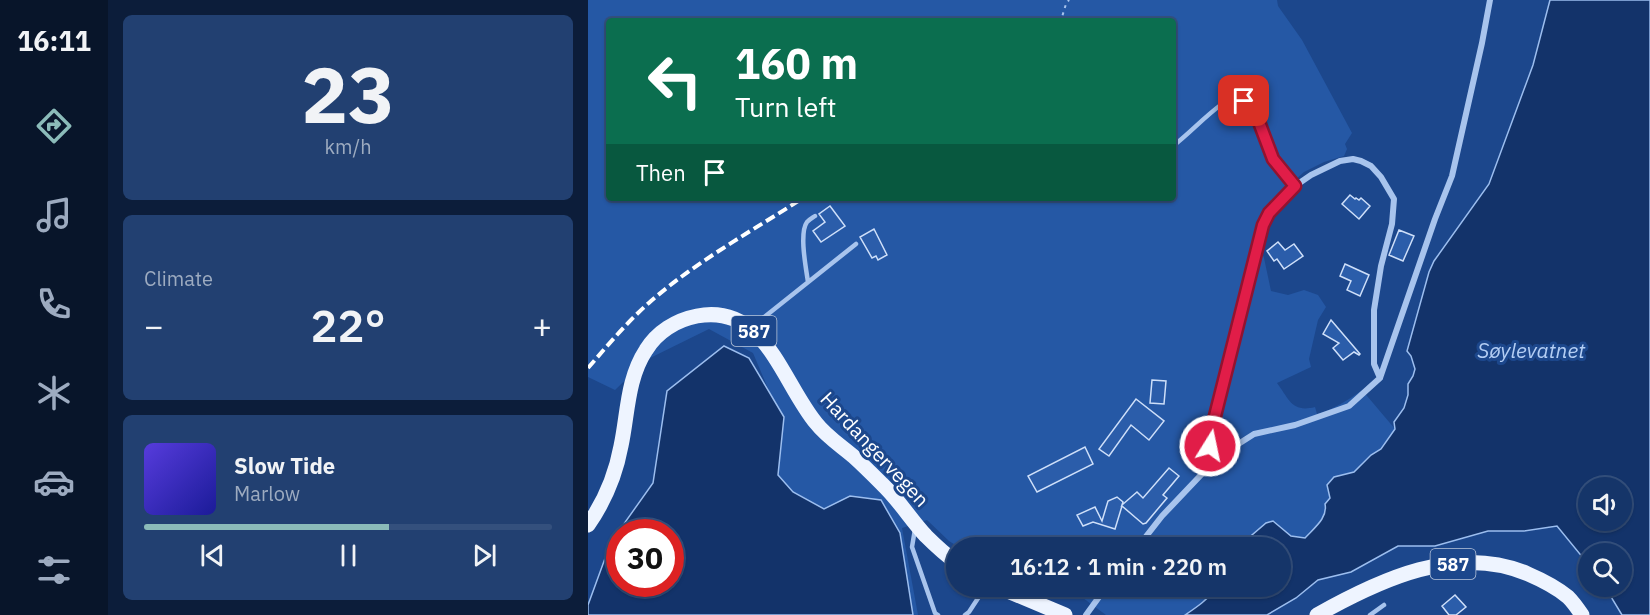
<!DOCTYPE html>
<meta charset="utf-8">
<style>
body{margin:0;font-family:"IBM Plex Sans",sans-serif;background:#224071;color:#f1f3f6;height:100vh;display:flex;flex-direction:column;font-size:22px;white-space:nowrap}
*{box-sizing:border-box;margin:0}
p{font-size:20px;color:#9dabc0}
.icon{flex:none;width:33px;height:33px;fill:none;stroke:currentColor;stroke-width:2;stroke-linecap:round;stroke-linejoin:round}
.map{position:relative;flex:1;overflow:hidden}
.details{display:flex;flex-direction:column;gap:15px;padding:15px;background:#0c1d3a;width:480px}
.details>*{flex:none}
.guide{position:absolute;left:18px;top:18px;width:570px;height:183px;border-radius:6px;box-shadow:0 2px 4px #0004,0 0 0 2px #34507d;background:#0b6e4f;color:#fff;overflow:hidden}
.tools{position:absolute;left:990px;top:477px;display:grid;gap:12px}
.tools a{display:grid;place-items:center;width:54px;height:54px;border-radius:50%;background:#153569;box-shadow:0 2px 4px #0004,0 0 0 2px #34507d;font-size:30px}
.speed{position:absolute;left:18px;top:519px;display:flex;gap:12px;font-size:30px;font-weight:700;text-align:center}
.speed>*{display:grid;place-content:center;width:78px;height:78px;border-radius:50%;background:#153569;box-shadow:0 2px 4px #0004,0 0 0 2px #34507d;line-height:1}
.speed .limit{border:9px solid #d22;background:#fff;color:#111}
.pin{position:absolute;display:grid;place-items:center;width:51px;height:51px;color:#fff;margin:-26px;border-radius:12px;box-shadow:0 3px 9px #0006}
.me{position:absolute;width:66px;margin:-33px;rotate:10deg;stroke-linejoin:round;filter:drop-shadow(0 0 4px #0008)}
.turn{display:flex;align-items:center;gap:21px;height:126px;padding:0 30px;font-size:27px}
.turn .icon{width:78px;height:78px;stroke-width:2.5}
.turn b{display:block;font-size:42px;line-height:51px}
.then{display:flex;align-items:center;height:57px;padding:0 30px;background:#0003;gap:12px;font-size:22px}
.big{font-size:45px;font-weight:600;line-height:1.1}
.details .card{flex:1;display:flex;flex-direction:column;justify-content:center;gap:9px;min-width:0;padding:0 21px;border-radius:9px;background:#224071}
.details .dial{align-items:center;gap:0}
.dial b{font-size:78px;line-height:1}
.song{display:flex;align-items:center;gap:18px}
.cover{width:72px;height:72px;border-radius:9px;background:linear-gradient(135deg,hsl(250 70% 55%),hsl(240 70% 35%))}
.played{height:6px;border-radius:3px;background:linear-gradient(90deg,#8bbbb9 60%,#34507d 60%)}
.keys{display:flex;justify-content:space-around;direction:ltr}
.heat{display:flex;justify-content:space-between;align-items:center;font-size:33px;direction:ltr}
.trip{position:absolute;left:358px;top:537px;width:345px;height:60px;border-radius:30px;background:#153569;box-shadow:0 2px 4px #0004,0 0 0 2px #34507d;font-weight:600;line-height:60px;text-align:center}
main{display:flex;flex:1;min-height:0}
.dock{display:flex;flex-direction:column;width:108px;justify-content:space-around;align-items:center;background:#08152a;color:#9dabc0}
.dock .icon{width:42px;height:42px}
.dock .current{color:#8bbbb9}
.dock b{font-size:27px;color:#f1f3f6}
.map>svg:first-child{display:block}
.green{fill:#2558a5;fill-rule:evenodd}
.water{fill:#13336a;stroke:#9cbeef;stroke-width:1.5;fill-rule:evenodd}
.building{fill:#2b5daa;stroke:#cedff9;stroke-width:1.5}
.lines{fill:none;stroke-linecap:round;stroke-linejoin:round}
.path{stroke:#a8c4ed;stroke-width:2;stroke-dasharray:3 4.5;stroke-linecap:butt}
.service{stroke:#a8c4ed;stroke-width:4.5}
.minor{stroke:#a8c4ed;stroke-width:6}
.primary{stroke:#eef4ff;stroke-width:15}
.rail{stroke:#fff;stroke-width:4;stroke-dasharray:10 4.5;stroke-linecap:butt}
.route-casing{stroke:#92132f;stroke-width:15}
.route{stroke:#e11d48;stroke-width:10}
.labels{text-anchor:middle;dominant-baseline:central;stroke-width:6;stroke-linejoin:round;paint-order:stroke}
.shield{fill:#1c478c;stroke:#bbc8dc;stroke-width:1.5}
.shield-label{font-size:18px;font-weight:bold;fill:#fff}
.street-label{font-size:20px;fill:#fff;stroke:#1c478c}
.water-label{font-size:21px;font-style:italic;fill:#b4cef4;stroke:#1c478c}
</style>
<main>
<nav class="dock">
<b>16:11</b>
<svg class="icon current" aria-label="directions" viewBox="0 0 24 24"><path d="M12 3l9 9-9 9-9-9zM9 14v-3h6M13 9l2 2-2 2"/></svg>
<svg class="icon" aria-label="music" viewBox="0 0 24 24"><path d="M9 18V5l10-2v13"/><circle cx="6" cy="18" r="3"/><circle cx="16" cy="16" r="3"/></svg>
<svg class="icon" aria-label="phone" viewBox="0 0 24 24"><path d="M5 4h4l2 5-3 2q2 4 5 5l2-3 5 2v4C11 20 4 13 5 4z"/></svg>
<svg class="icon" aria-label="climate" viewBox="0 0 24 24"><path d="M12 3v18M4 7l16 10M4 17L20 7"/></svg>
<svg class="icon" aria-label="car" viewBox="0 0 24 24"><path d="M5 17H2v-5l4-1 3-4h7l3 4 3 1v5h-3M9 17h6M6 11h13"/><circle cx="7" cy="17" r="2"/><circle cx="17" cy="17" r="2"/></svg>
<svg class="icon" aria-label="filters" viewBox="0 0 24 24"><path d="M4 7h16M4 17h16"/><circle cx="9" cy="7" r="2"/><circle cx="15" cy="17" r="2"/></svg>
</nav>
<section class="details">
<div class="card dial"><b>23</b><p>km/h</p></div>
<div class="card"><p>Climate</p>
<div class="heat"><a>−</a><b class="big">22°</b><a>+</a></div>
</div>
<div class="card">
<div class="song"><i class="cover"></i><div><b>Slow Tide</b><p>Marlow</p></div></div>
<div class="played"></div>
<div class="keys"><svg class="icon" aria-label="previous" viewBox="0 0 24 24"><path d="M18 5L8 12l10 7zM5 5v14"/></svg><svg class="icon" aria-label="pause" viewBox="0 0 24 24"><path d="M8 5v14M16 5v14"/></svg><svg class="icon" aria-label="next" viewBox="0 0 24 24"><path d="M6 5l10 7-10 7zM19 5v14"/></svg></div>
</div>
</section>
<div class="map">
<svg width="1062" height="615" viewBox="0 0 1062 615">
<rect width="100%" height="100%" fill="#1c478c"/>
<!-- green -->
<path class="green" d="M0,0h689l1,6 24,34 50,93 -7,11 2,5 -3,7 -20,6 -20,10 -30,27 -17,24 -1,14 8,21 7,33 17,4 16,-5 14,5 8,12 -8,13 -9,39 2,8 -34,16c12,16 15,30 38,24l2,7c17,-5 30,-13 45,-24l33,39 -14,20 -10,6 -17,17 -15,3 -12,13 3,10 -5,6c3,15 -11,24 -20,34l-14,-2 -18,-15 -35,26 -278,1 -11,-7 -22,-21 -25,8 16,87h-5l-13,-82 -50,-37 -26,13 -31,-17 -15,-17 6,-58 -14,-24 -17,-40 -44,-24 -63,31 -31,30 -27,-13zM21,21h564v177h-564z
M461,587h167l-3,6 -15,13 -13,9h-79l-23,-17z"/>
<!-- water -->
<path class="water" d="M962,0h100v615h-28l-17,-28 17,-1v-32h-34v10l-31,-38 -33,5h-36l-53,15h-37l-47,26 -33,8 -22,18 -29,17h-82c12,-8 24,-16 31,-28l65,-1v-38l-43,-1 28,-24 7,-2 18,15 14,2c9,-10 23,-20 20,-34l5,-6 -3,-13 7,-8 20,-5 17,-17 10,-6 14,-20 -1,-7 10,-14 4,-13v-11l5,-8 2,-7 -4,-13 -4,-5 22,-79 5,-11 55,-77 44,-119zM1000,488h34v32h-34z
M136,346l25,12 35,59 -6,58 15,17 31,17 26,-13 31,4 19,33 13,82h-325v-10l23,-63 42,-59 14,-92zM32,532h50v52h-50z"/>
<!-- building -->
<path class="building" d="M762,195l5,4 1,-1 3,2 2,-2 9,8 -11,13 -17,-15z
M242,206l15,20 -24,16 -8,-11 12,-9 -6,-8z
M286,229l13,26 -9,5 -2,-4 -4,2 -12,-21z
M811,230l15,6 -11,25 -14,-6z
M690,242l7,8 9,-6 9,12 -19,13 -7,-10 -3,2 -7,-10z
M757,264l24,11 -9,21 -13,-6 4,-9 -11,-5z
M743,320l29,34 -1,1 -5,-3 -11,8 -10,-12 6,-5 -16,-9z
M564,380l14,1 -2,23 -14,-1z
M548,399l28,22 -15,19 -18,-15 -22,31 -10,-7z
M497,447l8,17 -56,28 -9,-16z
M581,468l10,8 -16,19 4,3 -21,25 -3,1 -21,-18 -7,23 -22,-7 -10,4 -6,-11 18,-8 7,14 6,-20 9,-4 6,5 -1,3 15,-13 6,6z
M867,595l11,12 -10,8h-7l-7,-9z"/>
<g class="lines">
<!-- path -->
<path class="path" d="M478,21l-4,-4 4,-13 3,-4"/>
<!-- service -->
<path class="service" d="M585,146c17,-13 31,-29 49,-42 2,-2 4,-4 7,-5 24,-9 36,43 43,58 5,10 15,20 23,29
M220,282c-2,-14 -9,-49 -1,-60 3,-3 5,-4 8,-6
M165,326l103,-82
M327,529l-3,18 23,66 3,2
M377,615l4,-3 17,-26
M782,615l14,-10"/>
<!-- minor -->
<path class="minor" d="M630,457l-8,-11 1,-12 42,-176 10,-33 6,-12 26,-27 16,-11 29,-14 13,-2 8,2 10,5 10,11 13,22 -2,25 -11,42 -7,44v54l6,14
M549,548l25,-32 56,-59 36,-23 41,-9 54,-19 31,-28 55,-159 17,-43 30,-133 8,-43
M498,615l21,-29"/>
<!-- primary -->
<path class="primary" d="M0,525c16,-23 28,-52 33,-79 7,-33 6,-67 25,-96 11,-18 30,-30 51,-34 68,-13 85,66 119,107 10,13 24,22 37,33 10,9 20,19 29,28 17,16 29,36 44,52 10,10 20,19 31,27
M408,586l69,29
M729,615c62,-35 140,-72 211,-41 14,6 28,13 40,23 5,5 10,12 14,18"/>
<!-- rail -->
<path class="rail" d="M0,368c20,-23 40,-47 63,-67 46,-40 101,-70 152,-103"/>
</g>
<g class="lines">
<defs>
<path id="route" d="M622,446l3,-22 50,-199 6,-12 26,-27 -22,-27 -14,-37 -15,-21"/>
</defs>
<!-- route casing -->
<use href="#route" class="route-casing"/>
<!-- route -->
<use href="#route" class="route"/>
</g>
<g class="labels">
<!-- shield labels -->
<g class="shield">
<rect x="143.5" y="316" width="45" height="30" rx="4.5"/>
<rect x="842.5" y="549" width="45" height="30" rx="4.5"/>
</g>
<g class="shield-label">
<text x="166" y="331">587</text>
<text x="865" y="564">587</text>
</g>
<!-- street labels -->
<g class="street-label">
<text transform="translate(287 449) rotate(47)">Hardangervegen</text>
</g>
<!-- water labels -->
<g class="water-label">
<text x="943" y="350">Søylevatnet</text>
</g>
</g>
</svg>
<div class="tools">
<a><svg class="icon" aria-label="sound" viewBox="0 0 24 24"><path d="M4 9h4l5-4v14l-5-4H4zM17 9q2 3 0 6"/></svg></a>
<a><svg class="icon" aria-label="search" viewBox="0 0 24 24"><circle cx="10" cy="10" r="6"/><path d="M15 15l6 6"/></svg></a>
</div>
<div class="speed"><div class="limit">30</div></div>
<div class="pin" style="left:656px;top:101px;background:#d93025"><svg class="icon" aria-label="arrive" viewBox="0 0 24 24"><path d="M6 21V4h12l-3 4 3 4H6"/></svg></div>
<svg class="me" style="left:622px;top:446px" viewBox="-20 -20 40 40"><circle r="17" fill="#e11d48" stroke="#fff" stroke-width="3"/><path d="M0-11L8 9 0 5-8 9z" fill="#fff"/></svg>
<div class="trip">16:12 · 1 min · 220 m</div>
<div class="guide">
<div class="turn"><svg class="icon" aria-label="left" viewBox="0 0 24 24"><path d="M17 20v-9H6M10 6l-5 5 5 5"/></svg><div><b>160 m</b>Turn left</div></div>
<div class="then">Then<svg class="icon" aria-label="arrive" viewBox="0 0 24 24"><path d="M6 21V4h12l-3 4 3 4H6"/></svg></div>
</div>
</div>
</main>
